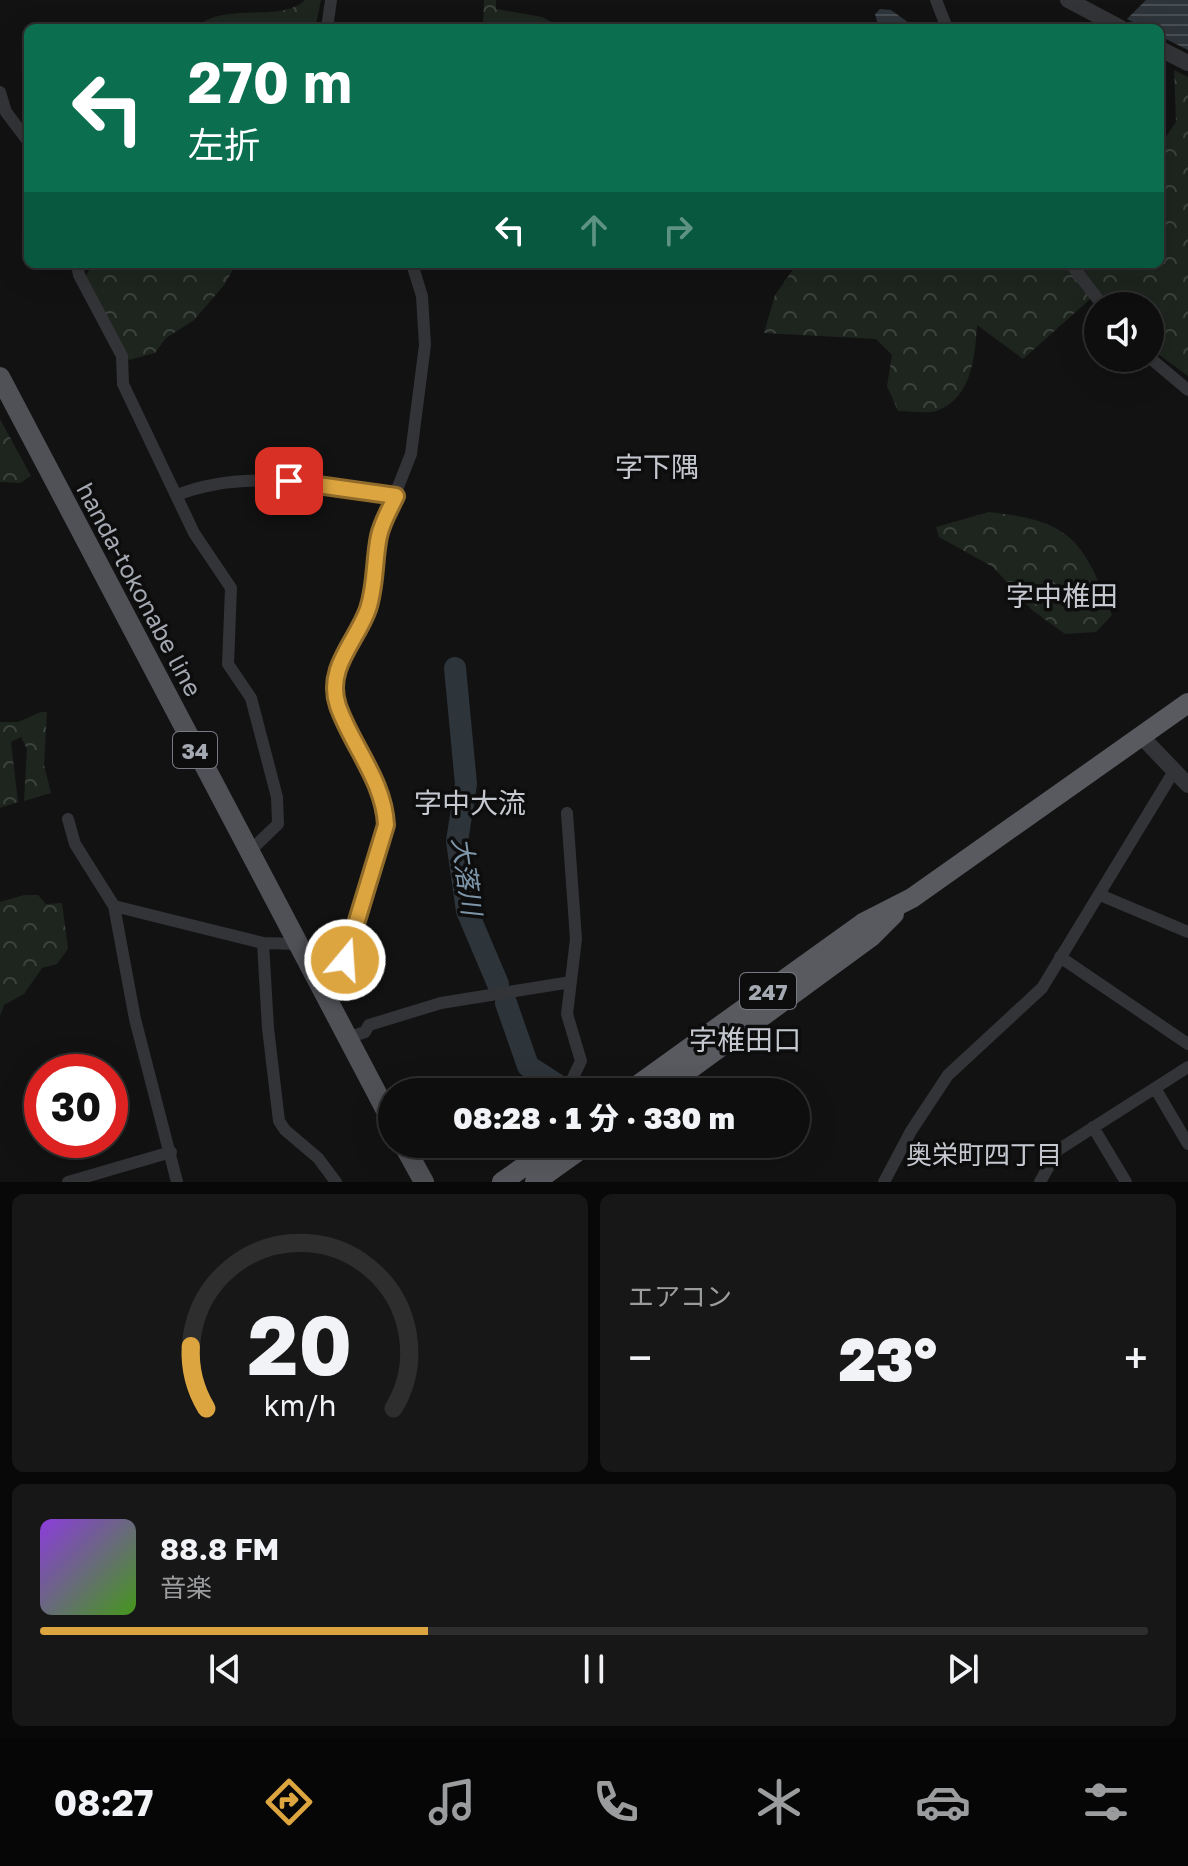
<!DOCTYPE html>
<html lang="ja">
<meta charset="utf-8">
<style>
body{margin:0;font-family:"Golos Text","Noto Sans JP",sans-serif;background:#171717;color:#f1f3f6;height:100vh;display:flex;flex-direction:column;font-size:30px;white-space:nowrap}
*{box-sizing:border-box;margin:0}
p{font-size:26px;color:#9b9c9e}
.icon{flex:none;width:44px;height:44px;fill:none;stroke:currentColor;stroke-width:2;stroke-linecap:round;stroke-linejoin:round}
.map{position:relative;height:1182px;overflow:hidden}
.sheet{display:flex;flex-direction:column;gap:12px;padding:12px;background:#080808;flex:1}
.sheet>*{flex:none}
.banner{position:absolute;left:24px;top:24px;width:1140px;height:244px;border-radius:12px;box-shadow:0 8px 32px #0002,0 0 0 2px #2e2e2e;background:#0b6e4f;color:#fff;overflow:hidden}
.tools{position:absolute;left:1084px;top:292px;display:grid;gap:16px}
.tools a{display:grid;place-items:center;width:80px;height:80px;border-radius:50%;background:#0e0e0e;box-shadow:0 8px 32px #0002,0 0 0 2px #2e2e2e;font-size:40px}
.speed{position:absolute;left:24px;top:1054px;display:flex;gap:16px;font-size:40px;font-weight:700;text-align:center}
.speed>*{display:grid;place-content:center;width:104px;height:104px;border-radius:50%;background:#0e0e0e;box-shadow:0 8px 32px #0002,0 0 0 2px #2e2e2e;line-height:1}
.speed .limit{border:12px solid #d22;background:#fff;color:#111}
.pin{position:absolute;display:grid;place-items:center;width:68px;height:68px;color:#fff;margin:-34px;border-radius:16px;box-shadow:0 4px 12px #0006}
.me{position:absolute;width:88px;margin:-44px;rotate:18deg;stroke-linejoin:round;filter:drop-shadow(0 0 6px #0008)}
.turn{display:flex;align-items:center;gap:28px;height:168px;padding:0 32px;font-size:36px}
.turn .icon{width:104px;height:104px;stroke-width:2.5}
.turn b{display:block;font-size:56px;line-height:68px}
.lanes{display:flex;align-items:center;height:76px;padding:0 32px;background:#0003;justify-content:center;gap:40px;direction:ltr}
.lanes .off{opacity:.35}
.big{font-size:60px;font-weight:800;line-height:1.1}
.sheet .widget{flex:1;display:flex;flex-direction:column;justify-content:center;gap:12px;min-width:0;padding:0 28px;border-radius:12px;background:#171717}
.sheet .dial{align-items:center;gap:0}
.dial svg{height:208px;overflow:visible;fill:none;stroke:#2e2e2e;stroke-width:7;stroke-linecap:round;text-anchor:middle}
.dial text{fill:#f1f3f6;stroke:none}
.song{display:flex;align-items:center;gap:24px}
.cover{width:96px;height:96px;border-radius:12px;background:linear-gradient(135deg,hsl(270 70% 55%),hsl(100 70% 35%))}
.played{height:8px;border-radius:4px;background:linear-gradient(90deg,#dda540 35%,#2e2e2e 35%)}
.keys{display:flex;justify-content:space-around;direction:ltr}
.heat{display:flex;justify-content:space-between;align-items:center;font-size:44px;direction:ltr}
.sheet .tiles{flex:1;display:grid;gap:12px;grid-template-columns:1fr 1fr}
.widget:last-child{grid-column:span 2}
.trip{position:absolute;left:378px;top:1078px;width:432px;height:80px;border-radius:40px;background:#0e0e0e;box-shadow:0 8px 32px #0002,0 0 0 2px #2e2e2e;font-weight:800;line-height:80px;text-align:center}
.dock{display:flex;height:128px;justify-content:space-around;align-items:center;background:#060606;color:#9b9c9e}
.dock .icon{width:56px;height:56px}
.dock .active{color:#dda540}
.dock b{font-size:36px;color:#f1f3f6}
.map>svg:first-child{display:block}
.forest{fill:url(#forest-crowns)}
.water{fill:url(#water-rules)}
.lines{fill:none;stroke-linecap:round;stroke-linejoin:round}
.river{stroke:#2d343a;stroke-width:22}
.minor{stroke:#333437;stroke-width:12}
.tertiary{stroke:#333437;stroke-width:16}
.primary{stroke:#4f5156;stroke-width:20}
.trunk{stroke:#585a5f;stroke-width:20}
.route-casing{stroke:#906b2a;stroke-width:20}
.route{stroke:#dda540;stroke-width:14}
.labels{text-anchor:middle;dominant-baseline:central;stroke-width:7;stroke-linejoin:round;paint-order:stroke}
.shield{fill:#0d0d0e;stroke:#777a81;stroke-width:2}
.shield-label{font-size:22px;font-weight:bold;fill:#a5a9b2}
.street-label{font-size:24px;fill:#a5a9b2;stroke:#0d0d0e}
.water-label{font-size:26px;font-style:italic;fill:#7f97aa;stroke:#0d0d0e}
.neighbourhood-label{font-size:26px;fill:#c5c8cf;stroke:#0d0d0e}
.quarter-label{font-size:28px;fill:#c5c8cf;stroke:#0d0d0e}
</style>
<div class="map">
<svg width="1188" height="1182" viewBox="0 0 1188 1182">
<defs>
<pattern id="forest-crowns" width="20" height="18" patternUnits="userSpaceOnUse" patternTransform="scale(2)"><rect width="20" height="18" fill="#1e251f"/><path d="M2 6a3 3 0 1 1 6 0M12 15a3 3 0 1 1 6 0" fill="none" stroke="#3c423d"/></pattern>
<pattern id="water-rules" width="6" height="5" patternUnits="userSpaceOnUse" patternTransform="scale(2)"><rect width="6" height="5" fill="#2d343a"/><path d="M0 2.5h6" fill="none" stroke="#484f54"/></pattern>
</defs>
<rect width="100%" height="100%" fill="#121213"/>
<!-- forest -->
<path class="forest" d="M305,0h16l-5,24 -21,4h-101c33,-28 86,-4 111,-28z
M484,0h12v9l46,8 21,11h-80z
M1174,70l14,7v299l-38,-28v-42h-41l-11,-14 -75,67 -46,-34c-2,31 -5,74 -41,86 -10,3 -27,0 -38,0l-11,-25 5,-31 -16,-16 -112,-6 11,-38 22,-31h363v-119l16,-23z
M92,264h144l-11,20 -31,36 -28,18 -11,15 -26,7 -44,-82z
M0,419l31,57 -11,7 -20,-1z
M989,512c82,9 94,27 123,103l-16,17 -31,2 -33,-24 -39,-43 -54,-30 -3,-10z
M41,712h6l-3,53 7,28 -27,8 3,-52 -6,-12 -10,5 7,60 -18,6v-86h18z
M24,895h14l8,9 16,-1 6,46 -11,15 -15,4 -18,26 -20,11 -4,11v-114z"/>
<!-- water -->
<path class="water" d="M1146,0h42v50l-28,-14v-8h-15l-18,-9z
M880,9l11,1 25,18h-37l-4,-14z"/>
<g class="lines">
<!-- river -->
<path class="river" d="M455,668l11,116 -9,57 10,70 31,73
M506,1003l22,63 28,18"/>
<!-- minor -->
<path class="minor" d="M936,0l11,28
M327,28l4,-28
M0,92l6,20 22,29
M77,264l2,11 43,81 1,28 71,149 37,55 -3,76 23,34 26,99 1,27 -29,28
M1071,264l32,42
M1150,358l38,32
M177,495c70,-28 147,-9 219,1
M68,819l7,25 39,62 21,113 42,163
M1100,895l88,37
M114,906l149,37 35,1
M263,943l5,85 11,93 6,9 33,28 18,24
M1060,957l128,87
M320,983l12,-6 13,-17 41,-135 -1,-12 -17,-48 -30,-60 -2,-24 6,-24 26,-49 11,-73 32,-81 14,-109 -3,-49 -10,-32
M347,1038l18,-6 4,-7 72,-22 130,-21
M1155,1088l33,56
M566,1092l15,-31 -14,-47 9,-75 -9,-126
M1093,1127l33,55
M68,1182l103,-30
M884,1182l27,-51 37,-56 94,-87 132,-217
M1040,1182l18,-32 130,-83"/>
<!-- tertiary -->
<path class="tertiary" d="M1068,0l53,28
M1160,49l28,14
M1141,736l47,49"/>
<!-- primary -->
<path class="primary" d="M0,377l392,745
M403,1144l21,38"/>
<!-- trunk -->
<path class="trunk" d="M628,1092l235,-169 49,-25 276,-195
M659,1092l212,-155 23,-23
M502,1182l54,-38
M535,1182l53,-38"/>
</g>
<g class="lines">
<defs>
<path id="route" d="M289,481l107,15c-6,13 -14,26 -17,40 -5,24 -3,49 -11,73 -11,32 -43,59 -30,97 14,40 46,75 48,119l-41,135"/>
</defs>
<!-- route casing -->
<use href="#route" class="route-casing"/>
<!-- route -->
<use href="#route" class="route"/>
</g>
<g class="labels">
<!-- shield labels -->
<g class="shield">
<rect x="173" y="732" width="44" height="36" rx="6"/>
<rect x="740" y="973" width="56" height="36" rx="6"/>
</g>
<g class="shield-label">
<text x="195" y="750">34</text>
<text x="768" y="991">247</text>
</g>
<!-- street labels -->
<g class="street-label">
<text transform="translate(140 589) rotate(62)">handa-tokonabe line</text>
</g>
<!-- water labels -->
<g class="water-label">
<text transform="translate(467 876) rotate(82)">大落川</text>
</g>
<!-- neighbourhood labels -->
<g class="neighbourhood-label">
<text x="984" y="1154">奥栄町四丁目</text>
</g>
<!-- quarter labels -->
<g class="quarter-label">
<text x="657" y="466">字下隅</text>
<text x="1062" y="595">字中椎田</text>
<text x="470" y="802">字中大流</text>
<text x="745" y="1039">字椎田口</text>
</g>
</g>
</svg>
<div class="tools">
<a><svg class="icon" aria-label="sound" viewBox="0 0 24 24"><path d="M4 9h4l5-4v14l-5-4H4zM17 9q2 3 0 6"/></svg></a>
</div>
<div class="speed"><div class="limit">30</div></div>
<div class="pin" style="left:289px;top:481px;background:#d93025"><svg class="icon" aria-label="arrive" viewBox="0 0 24 24"><path d="M6 21V4h12l-3 4 3 4H6"/></svg></div>
<svg class="me" style="left:345px;top:960px" viewBox="-20 -20 40 40"><circle r="17" fill="#dda540" stroke="#fff" stroke-width="3"/><path d="M0-11L8 9 0 5-8 9z" fill="#fff"/></svg>
<div class="trip">08:28 · 1 分 · 330 m</div>
<div class="banner">
<div class="turn"><svg class="icon" aria-label="left" viewBox="0 0 24 24"><path d="M17 20v-9H6M10 6l-5 5 5 5"/></svg><div><b>270 m</b>左折</div></div>
<div class="lanes"><svg class="icon" aria-label="left" viewBox="0 0 24 24"><path d="M17 20v-9H6M10 6l-5 5 5 5"/></svg><svg class="icon off" aria-label="ahead" viewBox="0 0 24 24"><path d="M12 20V5M6 11l6-6 6 6"/></svg><svg class="icon off" aria-label="right" viewBox="0 0 24 24"><path d="M7 20v-9h11M14 6l5 5-5 5"/></svg></div>
</div>
</div>
<section class="sheet">
<div class="tiles">
<div class="widget dial"><svg viewBox="0 0 100 80">
<path d="M14 69A42 42 0 1 1 86 69"/>
<path d="M14 69A42 42 0 0 1 8 45" stroke="#dda540"/>
<text x="50" y="56" font-size="32" font-weight="700">20</text>
<text x="50" y="72" font-size="11">km/h</text>
</svg></div>
<div class="widget"><p>エアコン</p>
<div class="heat"><a>−</a><b class="big">23°</b><a>+</a></div>
</div>
<div class="widget">
<div class="song"><i class="cover"></i><div><b>88.8 FM</b><p>音楽</p></div></div>
<div class="played"></div>
<div class="keys"><svg class="icon" aria-label="previous" viewBox="0 0 24 24"><path d="M18 5L8 12l10 7zM5 5v14"/></svg><svg class="icon" aria-label="pause" viewBox="0 0 24 24"><path d="M8 5v14M16 5v14"/></svg><svg class="icon" aria-label="next" viewBox="0 0 24 24"><path d="M6 5l10 7-10 7zM19 5v14"/></svg></div>
</div>
</div>
</section>
<nav class="dock">
<b>08:27</b>
<svg class="icon active" aria-label="directions" viewBox="0 0 24 24"><path d="M12 3l9 9-9 9-9-9zM9 14v-3h6M13 9l2 2-2 2"/></svg>
<svg class="icon" aria-label="music" viewBox="0 0 24 24"><path d="M9 18V5l10-2v13"/><circle cx="6" cy="18" r="3"/><circle cx="16" cy="16" r="3"/></svg>
<svg class="icon" aria-label="phone" viewBox="0 0 24 24"><path d="M5 4h4l2 5-3 2q2 4 5 5l2-3 5 2v4C11 20 4 13 5 4z"/></svg>
<svg class="icon" aria-label="climate" viewBox="0 0 24 24"><path d="M12 3v18M4 7l16 10M4 17L20 7"/></svg>
<svg class="icon" aria-label="car" viewBox="0 0 24 24"><path d="M5 17H2v-5l4-1 3-4h7l3 4 3 1v5h-3M9 17h6M6 11h13"/><circle cx="7" cy="17" r="2"/><circle cx="17" cy="17" r="2"/></svg>
<svg class="icon" aria-label="filters" viewBox="0 0 24 24"><path d="M4 7h16M4 17h16"/><circle cx="9" cy="7" r="2"/><circle cx="15" cy="17" r="2"/></svg>
</nav>
